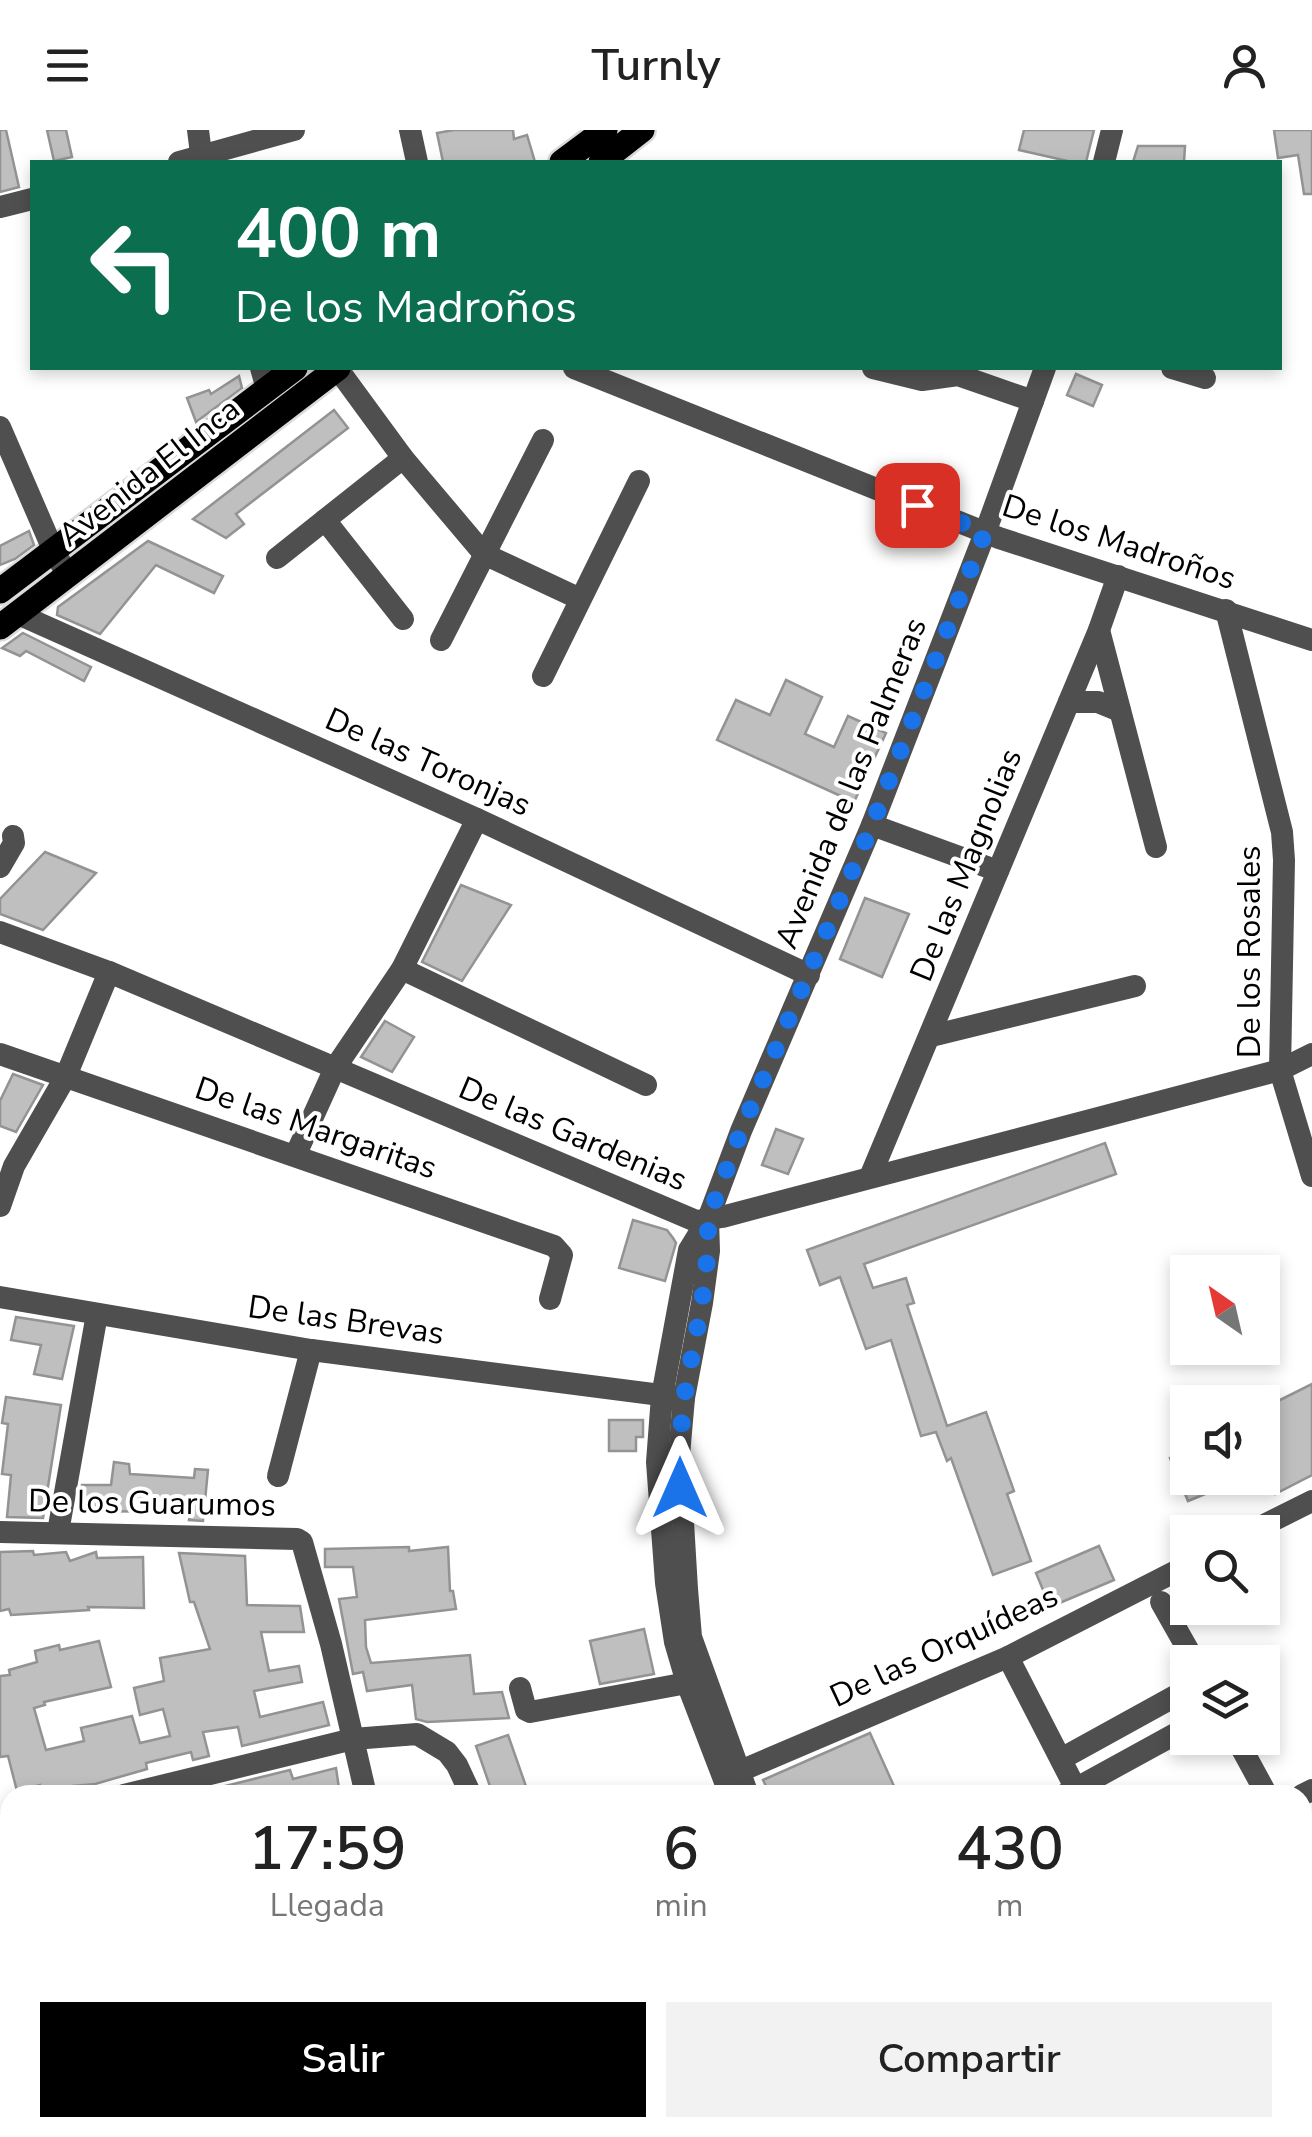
<!DOCTYPE html>
<html lang="es">
<head>
<meta charset="utf-8">
<style>
  body { margin:0; font-family:"Nunito Sans",sans-serif; background:#f2f2f2; color:#222; height:100vh; display:flex; flex-direction:column; font-size:38px; white-space:nowrap }
  * { box-sizing:border-box; margin:0 }
  p { font-size:32px; color:#767676 }
  .icon { flex:none; width:55px; height:55px; fill:none; stroke:currentColor; stroke-width:2; stroke-linecap:round; stroke-linejoin:round }
  .map { position:relative; flex:1; overflow:hidden }
  .details { position:absolute; left:0px; top:1655px; width:1312px; height:352px; display:flex; flex-direction:column; background:#fff; border-radius:30px 30px 0 0; box-shadow:0 5px 15px #0003 }
  .details>* { flex:none }
  .hud { position:absolute; left:30px; top:30px; width:1252px; height:210px; border-radius:0px; box-shadow:0 5px 15px #0003; background:#0b6e4f; color:#fff; overflow:hidden }
  .needle { width:65px; rotate:326deg }
  .buttons { position:absolute; left:1170px; top:1125px; display:grid; gap:20px }
  .buttons a { display:grid; place-items:center; width:110px; height:110px; border-radius:0px; background:#fff; box-shadow:0 5px 15px #0003; font-size:50px }
  .pin { position:absolute; display:grid; place-items:center; width:85px; height:85px; color:#fff; margin:-42px; border-radius:20px; box-shadow:0 5px 15px #0006 }
  .me { position:absolute; width:110px; margin:-55px; rotate:0deg; stroke-linejoin:round; filter:drop-shadow(0 0 8px #0008) }
  .turn { display:flex; align-items:center; gap:35px; height:210px; padding:0 40px; font-size:45px }
  .turn .icon { width:130px; height:130px; stroke-width:2.5 }
  .turn b { display:block; font-size:70px; line-height:85px }
  .eta { display:flex; justify-content:space-evenly; align-items:center; height:170px; text-align:center }
  .eta b { font-size:60px; font-weight:600; line-height:70px }
  .action { display:flex; gap:20px; margin-top:auto; padding:20px 40px }
  .action a { flex:1; height:115px; border-radius:0px; background:#000; color:#fff; font-size:40px; font-weight:600; line-height:115px; text-align:center }
  .action a+a { background:#f2f2f2; color:#222 }
  header { display:flex; justify-content:space-between; align-items:center; height:130px; padding:0 40px; background:#fff; font-size:45px; font-weight:600 }
  .map>svg:first-child { display:block }
  .building { fill:#bfbfbf; stroke:#939393; stroke-width:2.5 }
  .lines { fill:none; stroke-linecap:round; stroke-linejoin:round }
  .major-casing { stroke:#dbdbdb; stroke-width:30 }
  .minor { stroke:#4f4f4f; stroke-width:22 }
  .major { stroke:#000; stroke-width:25 }
  .route { stroke:#1a73e8; stroke-width:18; stroke-dasharray:0 32.4 }
  .labels { text-anchor:middle; dominant-baseline:central; stroke-width:8; stroke-linejoin:round; paint-order:stroke }
  .street-label { font-size:32px; fill:#000; stroke:#fff }
</style>
</head>
<body>
<header><svg class="icon" aria-label="menu" viewBox="0 0 24 24"><path d="M4 6h16M4 12h16M4 18h16"/></svg>Turnly<svg class="icon" aria-label="person" viewBox="0 0 24 24"><circle cx="12" cy="8" r="4"/><path d="M4 21q1-7 8-7t8 7"/></svg></header>
<div class="map">
<svg width="1312" height="2007" viewBox="0 0 1312 2007">
  <rect width="100%" height="100%" fill="#fff"/>
  <g class="building">
    <path d="M0,0H6L19,57L0,62Z"/>
    <path d="M47,0H66L72,27L54,31Z"/>
    <path d="M454,0H513L514,9L527,5L535,32H443L437,3Z"/>
    <path d="M1024,0H1094L1086,32H1072L1019,20Z"/>
    <path d="M1274,0H1312V64H1304L1298,25L1278,28Z"/>
    <path d="M1138,16H1185L1184,32H1133Z"/>
    <path d="M1076,244L1102,255L1093,276L1067,265Z"/>
    <path d="M239,246L242,258L196,292L187,268L209,260L211,264Z"/>
    <path d="M334,280L348,298L236,384L244,394L226,408L193,389Z"/>
    <path d="M29,401L34,415L15,429L0,435V416Z"/>
    <path d="M148,411L223,446L214,463L156,435L100,504L57,485L58,477Z"/>
    <path d="M23,503L91,537L84,551L26,521L20,526L2,518Z"/>
    <path d="M786,550L822,567L805,604L834,617L848,586L886,603L854,672L717,610L736,570L770,585Z"/>
    <path d="M45,722L96,743L43,800L0,784V769Z"/>
    <path d="M461,755L511,775L462,851L422,832Z"/>
    <path d="M865,768L909,784L882,847L840,829Z"/>
    <path d="M385,891L414,907L392,942L361,927Z"/>
    <path d="M13,944L43,955L16,1002L0,996V971Z"/>
    <path d="M776,999L803,1009L788,1044L762,1035Z"/>
    <path d="M1105,1013L1116,1044L864,1134L873,1158L906,1148L914,1173L907,1175L947,1296L986,1282L1014,1361L1007,1364L1031,1431L993,1445L951,1328L947,1331L936,1302L921,1306L891,1210L866,1219L840,1147L820,1155L807,1120Z"/>
    <path d="M633,1090L667,1100L673,1108L676,1113L665,1151L619,1138Z"/>
    <path d="M16,1187L74,1196L62,1249L34,1244L41,1215L11,1210Z"/>
    <path d="M1312,1254V1345L1275,1364L1262,1338V1279Z"/>
    <path d="M6,1267L61,1275L43,1388L7,1387L11,1345L2,1344L8,1294L2,1293Z"/>
    <path d="M609,1290H643V1307H636V1321H609Z"/>
    <path d="M1188,1321V1348H1244L1188,1371L1170,1328Z"/>
    <path d="M114,1332L129,1334L130,1344L194,1348L195,1339L208,1340L203,1391L189,1390L190,1382L80,1381L82,1355H111Z"/>
    <path d="M1099,1416L1114,1450L1050,1477L1036,1443Z"/>
    <path d="M409,1417V1421L448,1417L450,1461H453L456,1479L365,1490L366,1517L371,1533L470,1525L474,1564L502,1562L509,1588L427,1592L416,1589L412,1555L367,1561L363,1542L353,1544L339,1469L357,1467L353,1437H325V1419Z"/>
    <path d="M33,1421L34,1425L66,1422L70,1431L96,1422L97,1428L143,1427L144,1478L88,1477L89,1480L11,1485L9,1479L0,1481V1422Z"/>
    <path d="M179,1423L245,1426L247,1475L300,1476L304,1502H261L269,1541L299,1536L302,1552L254,1561L260,1587L323,1572L329,1595L242,1616L238,1597L203,1602L209,1626L193,1630L191,1622L146,1633L147,1639L95,1654L73,1656L43,1665L40,1655L17,1661L8,1626L0,1627V1546L10,1545L9,1540L37,1532L35,1521L59,1515L60,1520L99,1511L111,1557L44,1572L45,1575L34,1578L46,1620L84,1611L81,1598L132,1586L140,1613L170,1606L163,1579L140,1585L134,1558L164,1551L160,1528L210,1519L194,1472H190Z"/>
    <path d="M644,1499L654,1544L600,1554L590,1511Z"/>
    <path d="M870,1603L898,1665H770L763,1650Z"/>
    <path d="M508,1605L529,1665H493L476,1616Z"/>
    <path d="M336,1638L340,1665H201V1662L290,1640L293,1649Z"/>
  </g>
  <g class="lines">
    <g class="major-casing">
      <g id="major">
        <path d="M562,32L605,0"/>
        <path d="M601,32L642,0"/>
        <path d="M0,461L295,238"/>
        <path d="M0,497L338,238"/>
      </g>
    </g>
    <g class="minor">
      <path d="M198,0L202,32"/>
      <path d="M410,0L417,32"/>
      <path d="M179,32L294,0"/>
      <path d="M1104,32L1112,0"/>
      <path d="M0,77L32,69"/>
      <path d="M261,238L267,259"/>
      <path d="M337,238L403,328L484,424L578,468"/>
      <path d="M574,238L999,408L1312,510"/>
      <path d="M873,238L922,250L958,245L1033,271"/>
      <path d="M1172,238L1205,248"/>
      <path d="M0,297L54,422L68,445"/>
      <path d="M325,390L403,489"/>
      <path d="M277,428L403,328"/>
      <path d="M1226,480L1282,702L1284,730L1280,940L1312,1046"/>
      <path d="M18,484L477,689L809,845"/>
      <path d="M1099,500L1156,717"/>
      <path d="M441,510L543,310"/>
      <path d="M543,546L639,351"/>
      <path d="M1069,572H1098L1120,581"/>
      <path d="M872,695L998,741"/>
      <path d="M0,737L14,713L13,706"/>
      <path d="M0,802L109,842L696,1091L722,1087L1280,940L1312,924"/>
      <path d="M402,839L646,955"/>
      <path d="M931,906L1135,856"/>
      <path d="M0,924L554,1116L562,1125L550,1169"/>
      <path d="M296,1024L335,938L402,839L477,689"/>
      <path d="M870,1047L1099,500L1118,446"/>
      <path d="M0,1076L14,1036L66,946L109,842"/>
      <path d="M708,1089L709,1121L702,1173L684,1268L679,1325L687,1459L691,1507L748,1665"/>
      <path d="M0,1167L311,1220L684,1268"/>
      <path d="M278,1346L311,1220"/>
      <path d="M0,1402L297,1409L302,1412L331,1514L366,1665"/>
      <path d="M58,1402L97,1184"/>
      <path d="M1250,1402L1312,1371"/>
      <path d="M1161,1472L1195,1532"/>
      <path d="M1008,1527L1079,1665"/>
      <path d="M520,1558L526,1580L530,1582L687,1553"/>
      <path d="M1236,1608L1267,1665"/>
      <path d="M1061,1629L1188,1559"/>
      <path d="M726,1647L1008,1527L1188,1435"/>
      <path d="M124,1665L353,1609L417,1604L447,1622L457,1635L471,1665"/>
      <path d="M730,1665L687,1553L675,1512L666,1453L657,1332L662,1266L689,1120L708,1089L741,1001L872,695L985,403L1045,238"/>
      <path d="M1064,1665L1188,1597"/>
      <path d="M1302,1665L1312,1660"/>
      <path d="M0,1695L10,1692"/>
      <path d="M0,1810L10,1806"/>
      <path d="M0,1991L10,1987"/>
      <path d="M464,1998L467,2007"/>
      <path d="M869,1998L873,2007"/>
      <path d="M891,1998L895,2007"/>
      <path d="M268,2007L290,1998"/>
      <path d="M584,2007L610,1998"/>
    </g>
    <use href="#major" class="major"/>
  </g>
  <g class="lines">
    <path class="route" d="M680,1358L679,1324L684,1268L702,1173L708,1121V1089L741,1001L872,695L985,402L917,375"/>
  </g>
  <g class="labels">
    <g class="street-label">
      <text transform="translate(149 342) rotate(-38)">Avenida El Inca</text>
      <text transform="translate(1119 412) rotate(18)">De los Madroños</text>
      <text transform="translate(428 632) rotate(24)">De las Toronjas</text>
      <text transform="translate(851 653) rotate(-68)">Avenida de las Palmeras</text>
      <text transform="translate(966 735) rotate(-68)">De las Magnolias</text>
      <text transform="translate(1249 822) rotate(-90)">De los Rosales</text>
      <text transform="translate(316 998) rotate(19)">De las Margaritas</text>
      <text transform="translate(573 1004) rotate(23)">De las Gardenias</text>
      <text transform="translate(346 1190) rotate(8)">De las Brevas</text>
      <text transform="translate(152 1373) rotate(1)">De los Guarumos</text>
      <text transform="translate(944 1516) rotate(-25)">De las Orquídeas</text>
    </g>
  </g>
</svg>
<div class="buttons">
<a><svg class="needle" viewBox="-14 -14 28 28"><path d="M0-13l5 13h-10z" fill="#e53935"/><path d="M0 13l5-13h-10z" fill="#767676"/></svg></a>
<a><svg class="icon" aria-label="sound" viewBox="0 0 24 24"><path d="M4 9h4l5-4v14l-5-4H4zM17 9q2 3 0 6"/></svg></a>
<a><svg class="icon" aria-label="search" viewBox="0 0 24 24"><circle cx="10" cy="10" r="6"/><path d="M15 15l6 6"/></svg></a>
<a><svg class="icon" aria-label="layers" viewBox="0 0 24 24"><path d="M12 4l9 5-9 5-9-5zM3 14l9 5 9-5"/></svg></a>
</div>
<div class="pin" style="left:917px;top:375px;background:#d93025"><svg class="icon" aria-label="arrive" viewBox="0 0 24 24"><path d="M6 21V4h12l-3 4 3 4H6"/></svg></div>
<svg class="me" style="left:680px;top:1358px" viewBox="-20 -20 40 40"><path d="M0-17L14 15 0 8-14 15z" fill="#1a73e8" stroke="#fff" stroke-width="4"/></svg>
<div class="hud">
<div class="turn"><svg class="icon" aria-label="left" viewBox="0 0 24 24"><path d="M17 20v-9H6M10 6l-5 5 5 5"/></svg><div><b>400 m</b>De los Madroños</div></div>
</div>
<section class="details">
<div class="eta">
<div><b>17:59</b><p>Llegada</p></div>
<div><b>6</b><p>min</p></div>
<div><b>430</b><p>m</p></div>
</div>
<div class="action"><a>Salir</a><a>Compartir</a></div>
</section>
</div>
</body>
</html>
